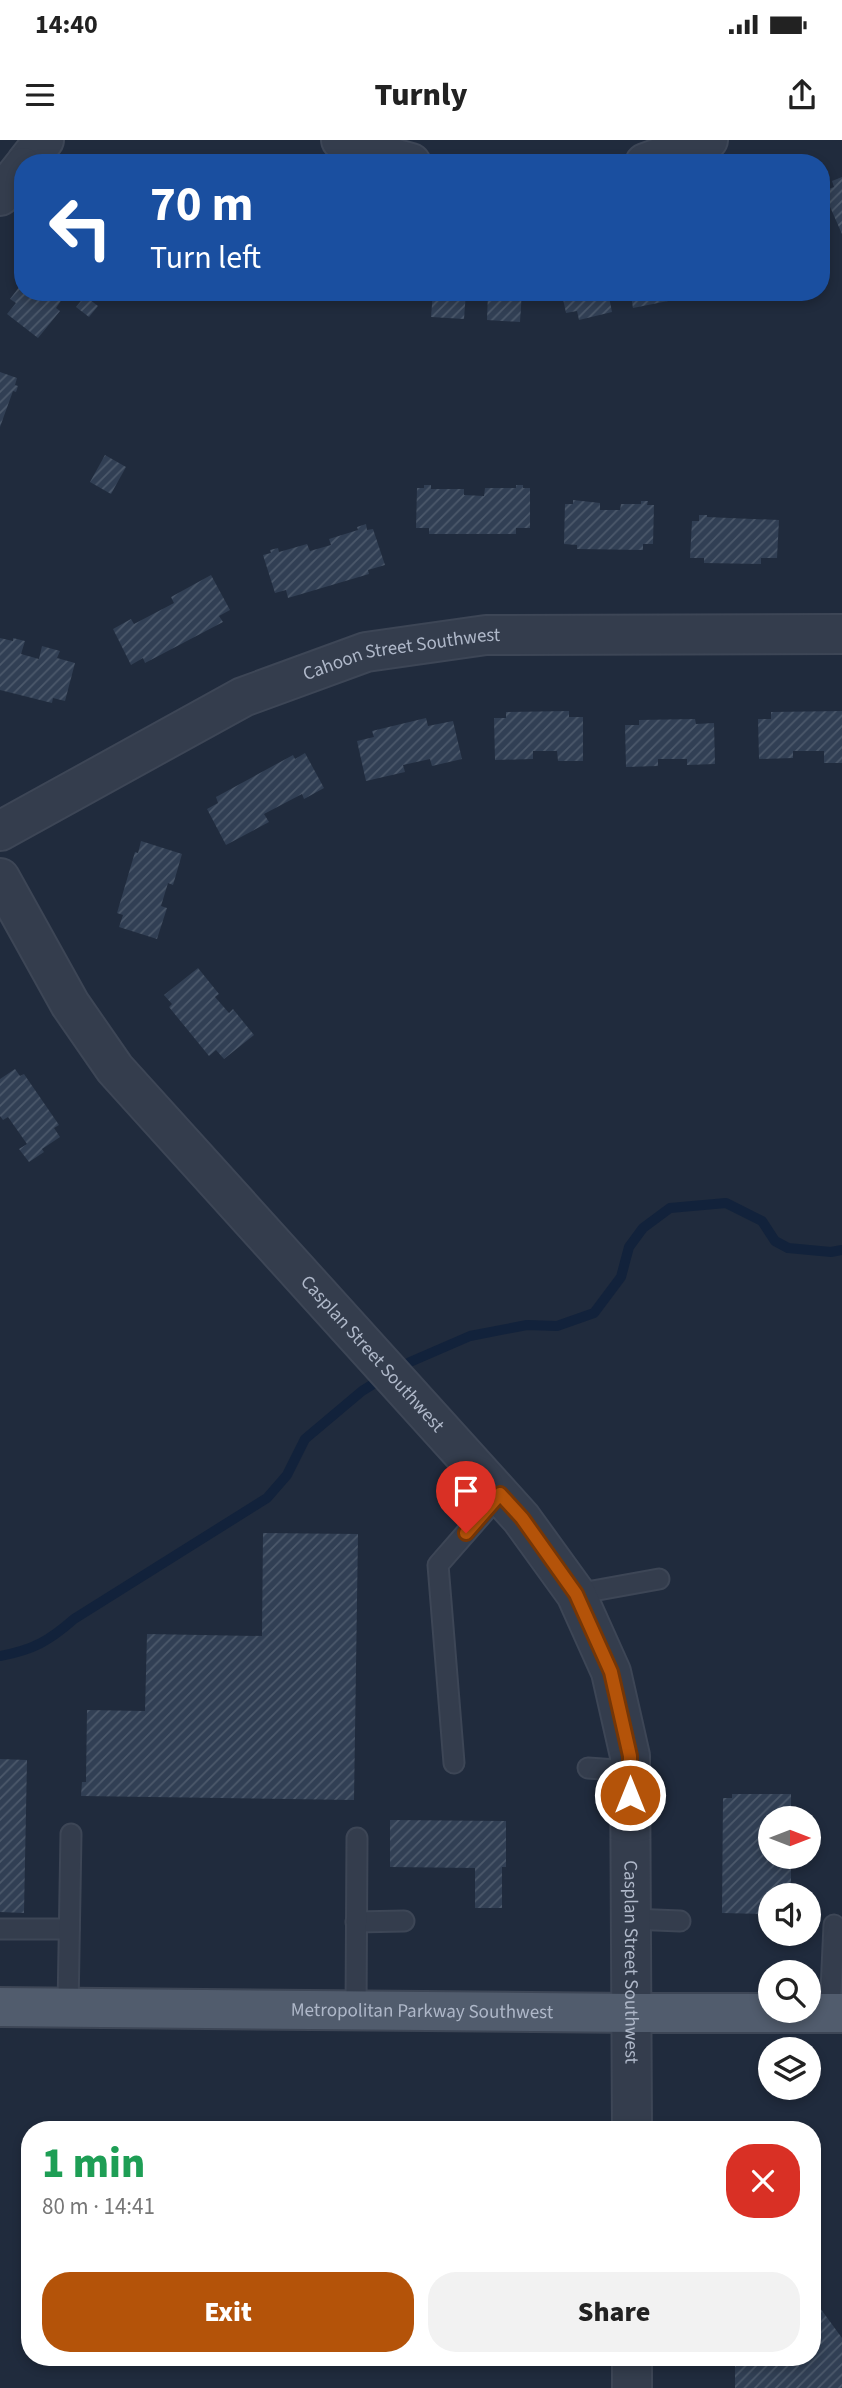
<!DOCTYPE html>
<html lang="en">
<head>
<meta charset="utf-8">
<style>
  body { margin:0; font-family:"Source Sans 3",sans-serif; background:#f2f2f2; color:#222; height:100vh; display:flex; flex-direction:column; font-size:26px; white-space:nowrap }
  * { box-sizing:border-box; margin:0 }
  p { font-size:23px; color:#767676 }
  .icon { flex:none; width:38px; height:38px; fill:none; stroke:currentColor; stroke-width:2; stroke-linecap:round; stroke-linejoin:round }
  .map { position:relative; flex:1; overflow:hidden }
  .details { position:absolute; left:21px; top:1981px; width:800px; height:245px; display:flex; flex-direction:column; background:#fff; border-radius:28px; box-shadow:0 4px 10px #0003 }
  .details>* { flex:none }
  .hud { position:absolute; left:14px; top:14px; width:816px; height:147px; border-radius:28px; box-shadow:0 4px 10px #0003; background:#1a4fa0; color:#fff; overflow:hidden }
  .needle { width:46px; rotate:90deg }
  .buttons { position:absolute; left:758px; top:1666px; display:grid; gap:14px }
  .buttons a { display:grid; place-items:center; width:63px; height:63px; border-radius:50%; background:#fff; box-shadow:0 4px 10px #0003; font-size:35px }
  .pin { position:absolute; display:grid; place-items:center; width:60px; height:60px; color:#fff; margin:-72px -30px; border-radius:50% 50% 50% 0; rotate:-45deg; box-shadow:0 0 7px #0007 }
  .pin .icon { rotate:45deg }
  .me { position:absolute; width:77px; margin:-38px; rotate:0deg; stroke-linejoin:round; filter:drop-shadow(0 0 5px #0008) }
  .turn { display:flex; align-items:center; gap:24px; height:147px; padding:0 21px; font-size:32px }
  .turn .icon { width:91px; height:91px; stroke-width:2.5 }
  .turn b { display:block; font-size:49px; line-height:60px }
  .round { display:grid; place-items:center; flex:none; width:74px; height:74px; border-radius:28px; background:#f2f2f2 }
  .overview { display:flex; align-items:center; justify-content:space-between; height:119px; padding:0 21px }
  h1 { font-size:42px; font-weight:800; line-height:52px; color:#1e9e55 }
  .action { display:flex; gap:14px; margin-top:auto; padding:14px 21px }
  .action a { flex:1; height:80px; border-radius:28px; background:#b45309; color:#fff; font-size:28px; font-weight:800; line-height:80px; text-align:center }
  .action a+a { background:#f2f2f2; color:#222 }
  .status { display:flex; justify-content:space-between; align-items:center; height:49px; padding:0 35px; background:#fff; direction:ltr }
  .status svg { height:19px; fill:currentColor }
  header { display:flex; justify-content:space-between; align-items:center; height:91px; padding:0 21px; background:#fff; font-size:32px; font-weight:800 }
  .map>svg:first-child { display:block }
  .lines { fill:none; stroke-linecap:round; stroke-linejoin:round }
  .stream { stroke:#12223b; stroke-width:10 }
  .building { fill:url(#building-hatch) }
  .lane-casing { stroke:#3d4656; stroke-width:23 }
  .street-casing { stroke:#3d4656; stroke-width:42 }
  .primary-casing { stroke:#3d4656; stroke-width:42 }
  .lane { stroke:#343d4d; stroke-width:19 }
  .street { stroke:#343d4d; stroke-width:38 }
  .primary { stroke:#515c6d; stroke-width:38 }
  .route-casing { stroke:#753606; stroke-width:18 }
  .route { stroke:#b45309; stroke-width:12 }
  .labels { text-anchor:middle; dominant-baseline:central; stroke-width:7; stroke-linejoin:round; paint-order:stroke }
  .street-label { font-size:19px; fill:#afb8c9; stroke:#192231 }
</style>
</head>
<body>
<div class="status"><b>14:40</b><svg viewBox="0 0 49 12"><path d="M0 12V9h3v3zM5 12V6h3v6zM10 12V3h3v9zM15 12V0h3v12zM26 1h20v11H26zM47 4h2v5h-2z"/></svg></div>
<header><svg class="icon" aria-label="menu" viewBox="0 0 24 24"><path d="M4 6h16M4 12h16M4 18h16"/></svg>Turnly<svg class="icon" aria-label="share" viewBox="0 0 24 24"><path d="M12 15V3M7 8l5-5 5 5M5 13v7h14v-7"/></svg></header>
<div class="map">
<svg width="842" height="2248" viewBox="0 0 842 2248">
  <defs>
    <pattern id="building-hatch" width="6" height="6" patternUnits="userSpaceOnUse" patternTransform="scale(1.75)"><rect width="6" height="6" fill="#313f54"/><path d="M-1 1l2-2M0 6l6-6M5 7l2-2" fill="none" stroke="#4c596b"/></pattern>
  </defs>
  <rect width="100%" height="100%" fill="#202b3d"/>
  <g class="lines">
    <g class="stream">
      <path d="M396,1230L410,1222L470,1196L527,1185L557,1186L594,1173L621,1137L629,1107L643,1088L670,1068L726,1063L762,1081L775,1101L788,1108L831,1112L842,1110"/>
      <path d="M0,1516C33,1510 49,1501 74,1479L267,1358L287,1335L305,1299L362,1251L383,1238"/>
    </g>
  </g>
  <g class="building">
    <path d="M842,37V94L823,51L834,47L832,41Z"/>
    <path d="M23,142V152H74L71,156L67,152L56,168L60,171L38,198L7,174L16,163L10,159Z"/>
    <path d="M433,152H466L464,179L431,177Z"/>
    <path d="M488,152H522L520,182L487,180Z"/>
    <path d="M574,152H608L612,172L579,180L577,171L566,173L563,159L575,156Z"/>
    <path d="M618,152H666L668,161L633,168L631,156L619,159Z"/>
    <path d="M85,156L98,166L89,177L76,167Z"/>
    <path d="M0,232L17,238L15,245L18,246L16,252L13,251L0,287Z"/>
    <path d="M105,315L126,327L111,354L90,342Z"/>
    <path d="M424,345H431V349H464V355L484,356L485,348H516V345H523V348H530V388H516V394H429V388H416L417,348H424Z"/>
    <path d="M573,360L600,363V370H620L621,364H641V361H648L647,365H654L653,404H643V410L577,409V405L564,404L565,364H573Z"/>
    <path d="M699,375H707V377L779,380L777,418H761V424L704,423V418H690L692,381H699Z"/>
    <path d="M366,384L367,390L373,389L385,425L368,430L369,434L288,458L286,450L275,453L263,415L271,413L270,410L278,408L279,412L307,404L310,411L331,405L329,399L358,390L357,387Z"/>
    <path d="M211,435L230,470L219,476L223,482L145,523L143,518L131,525L113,489L131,479L134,484L174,463L171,457Z"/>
    <path d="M0,498L13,501V498L25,501L21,514L39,519L42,506L60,511L57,518L75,523L65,561L53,558L52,563L0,550Z"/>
    <path d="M569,571V577H583V621H558L557,611H533V619L495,620L494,578H506V572Z"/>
    <path d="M842,571V623H824V611H793V618L759,619L758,579H771V572Z"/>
    <path d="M426,578L428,586L453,581L462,619L432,626L430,619L403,625L405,632L366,641L357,601L374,597L372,591Z"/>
    <path d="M695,579L696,584L714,583L715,624L687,625V619H658V626L626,627L625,585H639V580Z"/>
    <path d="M305,613L324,648L304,659L302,654L264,674L269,682L226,705L207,669L218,663L216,657L293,615L295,619Z"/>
    <path d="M141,701L182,714L173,745L168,743L161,766L167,768L157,799L119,787L123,775L117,773L135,712L138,713Z"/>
    <path d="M198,828L219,854L215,857L229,873L233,869L254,895L224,919L216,910L209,916L169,867L172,864L164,855Z"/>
    <path d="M15,929L20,936L24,934L59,985L54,988L60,997L42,1009L44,1012L29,1022L19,1009L27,1004L8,977L3,980L0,976V939Z"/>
    <path d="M263,1393L358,1394L354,1660L81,1656L82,1642H86L87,1570L145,1571L147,1494L262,1496Z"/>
    <path d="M0,1619L27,1620L24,1773L0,1772Z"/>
    <path d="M732,1654H791V1678H770V1717H791V1755H770V1774L722,1773L723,1658H732Z"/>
    <path d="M390,1680L506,1681V1727H502V1768H475V1728L390,1727Z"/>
    <path d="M812,2157L842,2198V2248H735V2217H812Z"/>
  </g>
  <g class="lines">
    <g class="lane-casing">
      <g id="lane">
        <path d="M576,1454L659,1439"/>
        <path d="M454,1623L438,1425L500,1354"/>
        <path d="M588,1628L630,1631"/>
        <path d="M631,1779L680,1781"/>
        <path d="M356,1782L404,1781"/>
        <path d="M0,1789H69"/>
        <path d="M68,1867L71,1694"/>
        <path d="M356,1871L357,1698"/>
        <path d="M830,1872L834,1785"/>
      </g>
    </g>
    <g class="street-casing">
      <g id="street">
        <path d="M341,0L357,8L411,23"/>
        <path d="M26,23L44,0"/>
        <path d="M645,23L708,0"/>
        <path d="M0,56L23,27"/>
        <path id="s1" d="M0,691L243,557L366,512L486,495L842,494"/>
        <path id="s2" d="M0,738L70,864L115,929L521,1378L576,1454L611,1532L630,1616L632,1990"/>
        <path d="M632,2248V2217"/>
      </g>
    </g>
    <g class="primary-casing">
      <g id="primary">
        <path id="s3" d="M0,1867L632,1873H842"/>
      </g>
    </g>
    <use href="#lane" class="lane"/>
    <use href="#street" class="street"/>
    <use href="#primary" class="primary"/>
  </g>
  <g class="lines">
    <g class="route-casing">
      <path id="route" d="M466,1393L500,1354L522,1378L576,1454L611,1532L630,1616V1655"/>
    </g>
    <use href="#route" class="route"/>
  </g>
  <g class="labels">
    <g class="street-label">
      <text stroke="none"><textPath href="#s1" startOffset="443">Cahoon Street Southwest</textPath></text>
      <text stroke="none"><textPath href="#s2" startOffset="607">Casplan Street Southwest</textPath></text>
      <text stroke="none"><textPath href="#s2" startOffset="1300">Casplan Street Southwest</textPath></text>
      <text stroke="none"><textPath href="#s3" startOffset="422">Metropolitan Parkway Southwest</textPath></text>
    </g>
  </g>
</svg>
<div class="buttons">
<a><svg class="needle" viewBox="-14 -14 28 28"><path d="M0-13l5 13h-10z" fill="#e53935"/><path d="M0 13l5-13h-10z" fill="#767676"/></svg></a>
<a><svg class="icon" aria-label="sound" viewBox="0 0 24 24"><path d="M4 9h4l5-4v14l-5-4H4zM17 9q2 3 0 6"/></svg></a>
<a><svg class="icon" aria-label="search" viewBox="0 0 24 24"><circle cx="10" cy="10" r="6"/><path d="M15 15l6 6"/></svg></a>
<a><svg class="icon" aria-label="layers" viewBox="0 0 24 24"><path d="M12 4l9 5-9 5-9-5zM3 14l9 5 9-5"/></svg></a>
</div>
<div class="pin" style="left:466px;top:1393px;background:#d93025"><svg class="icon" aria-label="arrive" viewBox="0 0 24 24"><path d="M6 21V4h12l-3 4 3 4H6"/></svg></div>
<svg class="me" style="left:630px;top:1655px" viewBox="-20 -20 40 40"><circle r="17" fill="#b45309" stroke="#fff" stroke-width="3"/><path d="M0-11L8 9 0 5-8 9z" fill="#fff"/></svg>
<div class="hud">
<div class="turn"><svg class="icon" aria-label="left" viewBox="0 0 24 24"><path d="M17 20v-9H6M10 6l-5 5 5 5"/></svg><div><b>70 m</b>Turn left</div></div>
</div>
<section class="details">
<div class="overview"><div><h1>1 min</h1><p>80 m · 14:41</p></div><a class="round" style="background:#d93025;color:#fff"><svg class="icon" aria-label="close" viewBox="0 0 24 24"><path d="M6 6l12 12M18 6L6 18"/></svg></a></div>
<div class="action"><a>Exit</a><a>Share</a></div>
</section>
</div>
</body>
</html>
